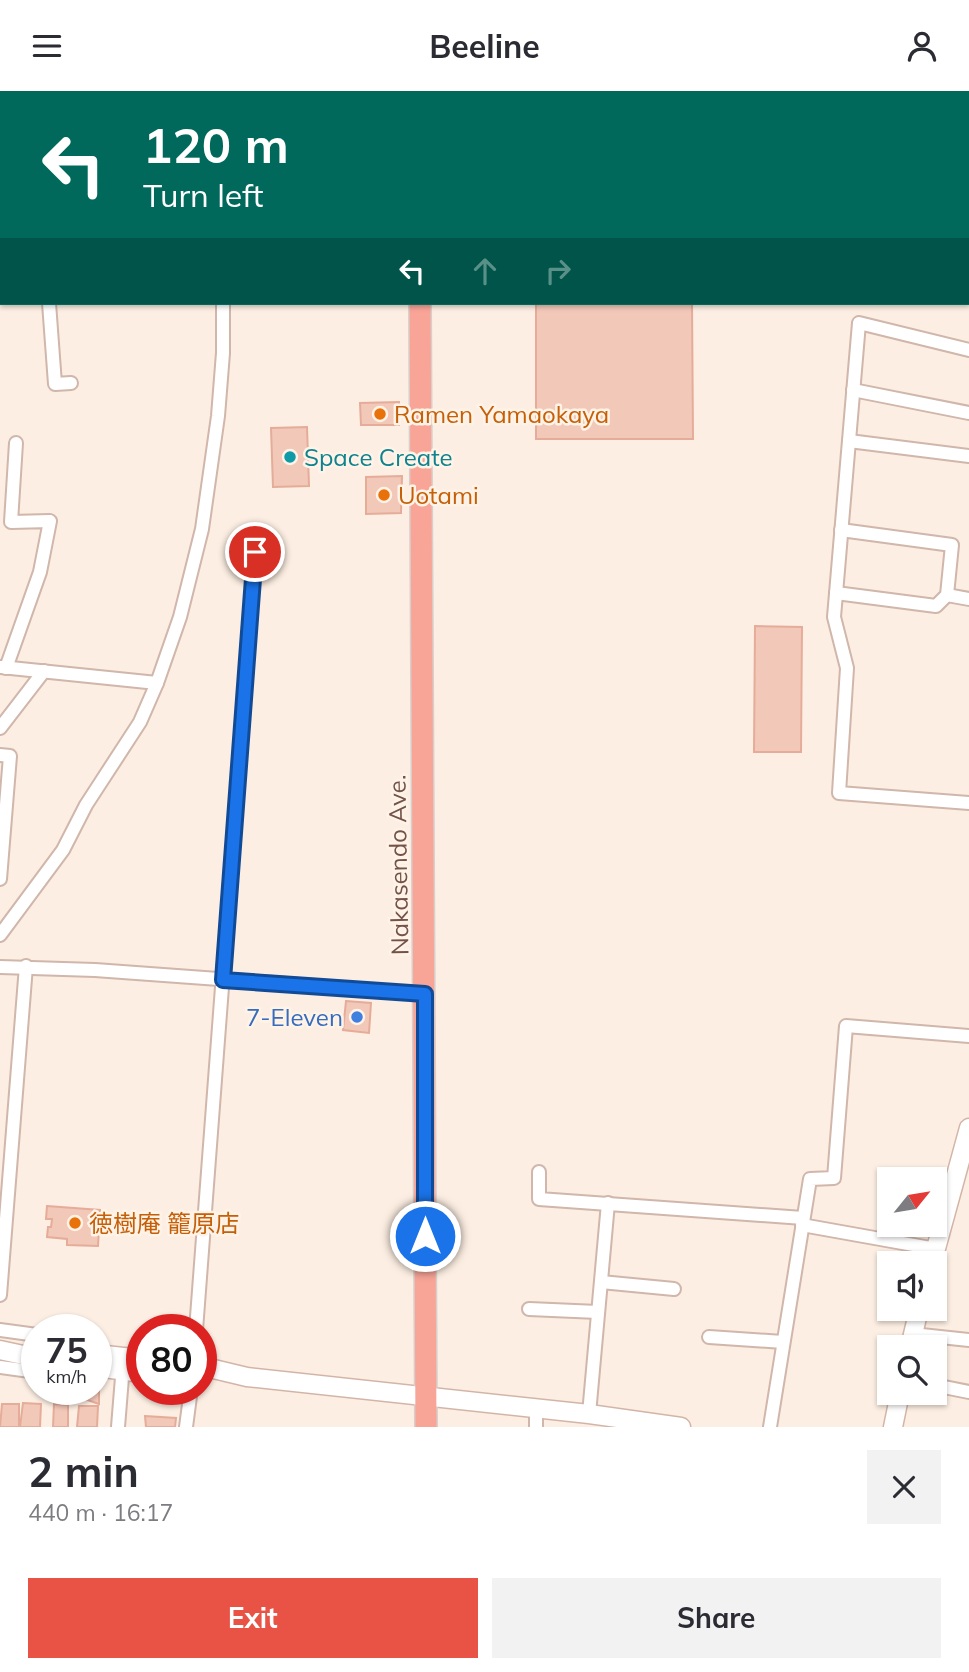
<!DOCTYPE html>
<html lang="en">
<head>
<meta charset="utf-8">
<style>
  body { margin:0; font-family:Mulish,"Noto Sans JP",sans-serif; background:#f2f2f3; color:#2b2b33; height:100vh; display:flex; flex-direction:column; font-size:26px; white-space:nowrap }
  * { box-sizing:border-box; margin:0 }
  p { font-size:23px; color:#7c7c81 }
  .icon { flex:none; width:38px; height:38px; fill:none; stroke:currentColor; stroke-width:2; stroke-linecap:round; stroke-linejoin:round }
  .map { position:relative; height:1336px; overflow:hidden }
  .details { display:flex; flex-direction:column; background:#fff; flex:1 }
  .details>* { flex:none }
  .top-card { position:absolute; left:0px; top:0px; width:970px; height:214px; box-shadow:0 2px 5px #0004; background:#00695c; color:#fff; overflow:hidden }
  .needle { width:46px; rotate:60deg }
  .fabs { position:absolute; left:877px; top:1076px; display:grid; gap:14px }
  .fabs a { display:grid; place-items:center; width:70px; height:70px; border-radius:0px; background:#fff; box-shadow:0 2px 5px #0004; font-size:35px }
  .speed { position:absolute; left:21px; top:1223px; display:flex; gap:14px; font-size:35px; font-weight:700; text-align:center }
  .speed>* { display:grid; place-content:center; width:91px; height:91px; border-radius:50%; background:#fff; box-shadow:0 2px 5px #0004; line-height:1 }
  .speed small { font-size:18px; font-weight:400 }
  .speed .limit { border:10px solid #d22; background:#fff; color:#111 }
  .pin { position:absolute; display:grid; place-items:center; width:60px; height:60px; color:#fff; margin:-30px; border:4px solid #fff; border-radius:50%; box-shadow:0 2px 7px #0007 }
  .me { position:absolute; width:77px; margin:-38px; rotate:0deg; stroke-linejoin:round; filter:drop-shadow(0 0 5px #0008) }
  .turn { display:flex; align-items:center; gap:24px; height:147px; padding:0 28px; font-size:32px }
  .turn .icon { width:91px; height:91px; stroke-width:2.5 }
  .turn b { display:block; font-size:49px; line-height:60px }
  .lanes { display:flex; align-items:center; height:66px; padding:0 28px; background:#0003; justify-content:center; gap:35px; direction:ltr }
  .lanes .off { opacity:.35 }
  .round { display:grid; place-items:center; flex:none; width:74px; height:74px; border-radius:0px; background:#f2f2f3 }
  .summary { display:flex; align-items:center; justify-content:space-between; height:119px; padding:0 28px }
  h1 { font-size:42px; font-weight:700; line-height:52px }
  .action { display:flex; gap:14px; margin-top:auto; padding:14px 28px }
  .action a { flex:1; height:80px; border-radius:0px; background:#e85345; color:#fff; font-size:28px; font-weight:700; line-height:80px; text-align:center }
  .action a+a { background:#f2f2f3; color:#2b2b33 }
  header { display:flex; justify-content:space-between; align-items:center; height:91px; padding:0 28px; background:#fff; font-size:32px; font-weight:700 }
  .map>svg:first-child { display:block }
  .building { fill:#f2c8b9; stroke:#e5ac99; stroke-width:2 }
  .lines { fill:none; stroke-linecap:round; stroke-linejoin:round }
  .street-casing { stroke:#d0b6ab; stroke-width:16 }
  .secondary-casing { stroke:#d3b5a8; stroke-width:21 }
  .highway-casing { stroke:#d8cfcc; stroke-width:24 }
  .street { stroke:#fff; stroke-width:12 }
  .secondary { stroke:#fff; stroke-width:18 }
  .highway { stroke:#f8a497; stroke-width:21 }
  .route-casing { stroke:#114b97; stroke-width:18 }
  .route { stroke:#1a73e8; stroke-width:12 }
  .food-dot { fill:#e8710a; stroke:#fff3e8; stroke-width:2.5 }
  .culture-dot { fill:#0f9aa8; stroke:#fff3e8; stroke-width:2.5 }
  .shop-dot { fill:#3f7fe0; stroke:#fff3e8; stroke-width:2.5 }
  .labels { text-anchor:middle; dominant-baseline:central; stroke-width:5; stroke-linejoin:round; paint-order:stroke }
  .food-label { font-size:24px; fill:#c56008; stroke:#fff3e8; text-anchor:start }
  .culture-label { font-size:24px; fill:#0d838f; stroke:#fff3e8; text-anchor:start }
  .street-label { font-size:24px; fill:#745248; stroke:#fff3e8 }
  .shop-label { font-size:24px; fill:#366cbe; stroke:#fff3e8; text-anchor:end }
</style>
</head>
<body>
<header><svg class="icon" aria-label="menu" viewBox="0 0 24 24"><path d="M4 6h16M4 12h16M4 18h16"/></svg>Beeline<svg class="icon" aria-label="person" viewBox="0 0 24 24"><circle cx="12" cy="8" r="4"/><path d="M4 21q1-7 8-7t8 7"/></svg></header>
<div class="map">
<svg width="969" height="1336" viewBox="0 0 969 1336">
  <rect width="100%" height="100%" fill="#fceee2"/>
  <g class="building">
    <rect x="535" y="0" width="157" height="2"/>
    <path d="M536,212H692L693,348H536Z"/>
    <path d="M399,311V334H361L360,312Z"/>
    <path d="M307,336L309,395L273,396L271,337Z"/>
    <path d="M402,385L401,422L366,423V386Z"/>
    <path d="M755,535L802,536L801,661H754Z"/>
    <path d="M346,910L371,912L369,942L343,939Z"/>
    <path d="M47,1115L100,1119L98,1155L67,1154V1148L47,1146L48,1136H51L52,1128H46Z"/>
    <path d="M96,1291H99V1313L79,1306V1298H96Z"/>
    <path d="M23,1312L41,1313L40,1336H20Z"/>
    <path d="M2,1313H19V1336H0Z"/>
    <path d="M54,1313L68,1314V1336H53Z"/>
    <path d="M79,1315H98L97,1336H77Z"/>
    <path d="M145,1325L176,1327L175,1336H146Z"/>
  </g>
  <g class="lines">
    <g class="street-casing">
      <g id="street">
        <path d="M45,0V2"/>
        <path d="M331,0L339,2"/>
        <path d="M228,2V0"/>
        <path d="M454,2V0"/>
        <path d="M0,49H2"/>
        <path d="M49,212L55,293L71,292"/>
        <path d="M969,259L859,232L834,526L847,577L839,702L969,712"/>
        <path d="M853,299L969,322"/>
        <path d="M849,350L969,365"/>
        <path d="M836,502L936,515L947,504L952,454L841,439"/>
        <path d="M947,504L969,508"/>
        <path d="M1,576L157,592"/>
        <path d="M6,577L40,481L50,430L11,431L16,352"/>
        <path d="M0,637L44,580"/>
        <path d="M0,664L10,665L0,788"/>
        <path d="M0,844L63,759L86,714L140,631L157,592L180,526L202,438L218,325L223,262V212"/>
        <path d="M0,876L95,879L425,903"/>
        <path d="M539,1081V1108L803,1127"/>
        <path d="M802,1134L936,1158"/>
        <path d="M601,1191L674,1198"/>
        <path d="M0,1204L26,875"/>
        <path d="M529,1218L598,1221"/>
        <path d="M0,1239L37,1244"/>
        <path d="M196,1239L255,461"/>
        <path d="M912,1243L969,1249"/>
        <path d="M709,1246L783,1251"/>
        <path d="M0,1276L37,1281"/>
        <path d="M934,1294L969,1301"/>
        <path d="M589,1323L608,1112"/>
        <path d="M118,1336L123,1274"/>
        <path d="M186,1336L191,1298"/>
        <path d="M536,1336V1318"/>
        <path d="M770,1336L810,1088L834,1087L846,935L969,945"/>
      </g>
    </g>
    <g class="secondary-casing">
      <g id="secondary">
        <path d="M932,1172L969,1037"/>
        <path d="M910,1256L919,1218"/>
        <path d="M0,1259L37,1267"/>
        <path d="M96,1263L142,1268"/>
        <path d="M201,1275L247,1286L589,1323L681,1336"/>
        <path d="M96,1276L142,1282"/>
        <path d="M893,1336L900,1302"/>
      </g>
    </g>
    <g class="highway-casing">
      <g id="highway">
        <path d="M418,0V2"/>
        <path d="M420,212L426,1336"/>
      </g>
    </g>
    <use href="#street" class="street"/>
    <use href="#secondary" class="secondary"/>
    <use href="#highway" class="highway"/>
  </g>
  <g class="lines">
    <g class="route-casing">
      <path id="route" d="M255,461L223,889L425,903V1145"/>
    </g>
    <use href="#route" class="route"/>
  </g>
  <g class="food-dot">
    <circle cx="380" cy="323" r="7"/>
    <circle cx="384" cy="404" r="7"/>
    <circle cx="75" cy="1132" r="7"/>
  </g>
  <circle class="culture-dot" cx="290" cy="366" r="7"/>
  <circle class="shop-dot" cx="357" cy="926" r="7"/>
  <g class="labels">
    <g class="food-label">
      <text x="394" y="323">Ramen Yamaokaya</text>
      <text x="398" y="404">Uotami</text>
      <text x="89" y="1132">徳樹庵 籠原店</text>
    </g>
    <g class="culture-label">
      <text x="304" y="366">Space Create</text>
    </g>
    <g class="street-label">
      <text transform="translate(398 774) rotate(-91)">Nakasendo Ave.</text>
    </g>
    <g class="shop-label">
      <text x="343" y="926">7-Eleven</text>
    </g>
  </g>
</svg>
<div class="fabs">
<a><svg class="needle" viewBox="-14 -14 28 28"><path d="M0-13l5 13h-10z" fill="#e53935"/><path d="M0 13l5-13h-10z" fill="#7c7c81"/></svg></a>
<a><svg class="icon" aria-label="sound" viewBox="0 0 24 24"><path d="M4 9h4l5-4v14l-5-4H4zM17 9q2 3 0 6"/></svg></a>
<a><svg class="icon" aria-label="search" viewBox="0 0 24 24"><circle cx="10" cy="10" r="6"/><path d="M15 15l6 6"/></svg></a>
</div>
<div class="speed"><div>75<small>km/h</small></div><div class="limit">80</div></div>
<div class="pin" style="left:255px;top:461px;background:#d93025"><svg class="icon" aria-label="arrive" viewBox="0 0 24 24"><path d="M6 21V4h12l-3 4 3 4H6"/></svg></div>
<svg class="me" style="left:425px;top:1145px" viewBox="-20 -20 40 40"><circle r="17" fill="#1a73e8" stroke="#fff" stroke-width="3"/><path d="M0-11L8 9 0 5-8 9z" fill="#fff"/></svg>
<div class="top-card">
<div class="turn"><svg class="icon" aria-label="left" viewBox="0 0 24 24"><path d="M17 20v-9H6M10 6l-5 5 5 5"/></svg><div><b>120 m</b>Turn left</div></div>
<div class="lanes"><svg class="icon" aria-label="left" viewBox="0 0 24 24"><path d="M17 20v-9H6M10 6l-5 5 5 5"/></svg><svg class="icon off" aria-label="ahead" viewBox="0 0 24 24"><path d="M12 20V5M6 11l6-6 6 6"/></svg><svg class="icon off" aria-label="right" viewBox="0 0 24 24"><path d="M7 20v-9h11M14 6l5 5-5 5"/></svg></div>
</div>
</div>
<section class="details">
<div class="summary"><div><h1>2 min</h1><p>440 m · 16:17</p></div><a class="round"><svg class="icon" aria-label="close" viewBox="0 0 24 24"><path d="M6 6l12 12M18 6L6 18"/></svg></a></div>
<div class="action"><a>Exit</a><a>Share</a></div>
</section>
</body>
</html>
